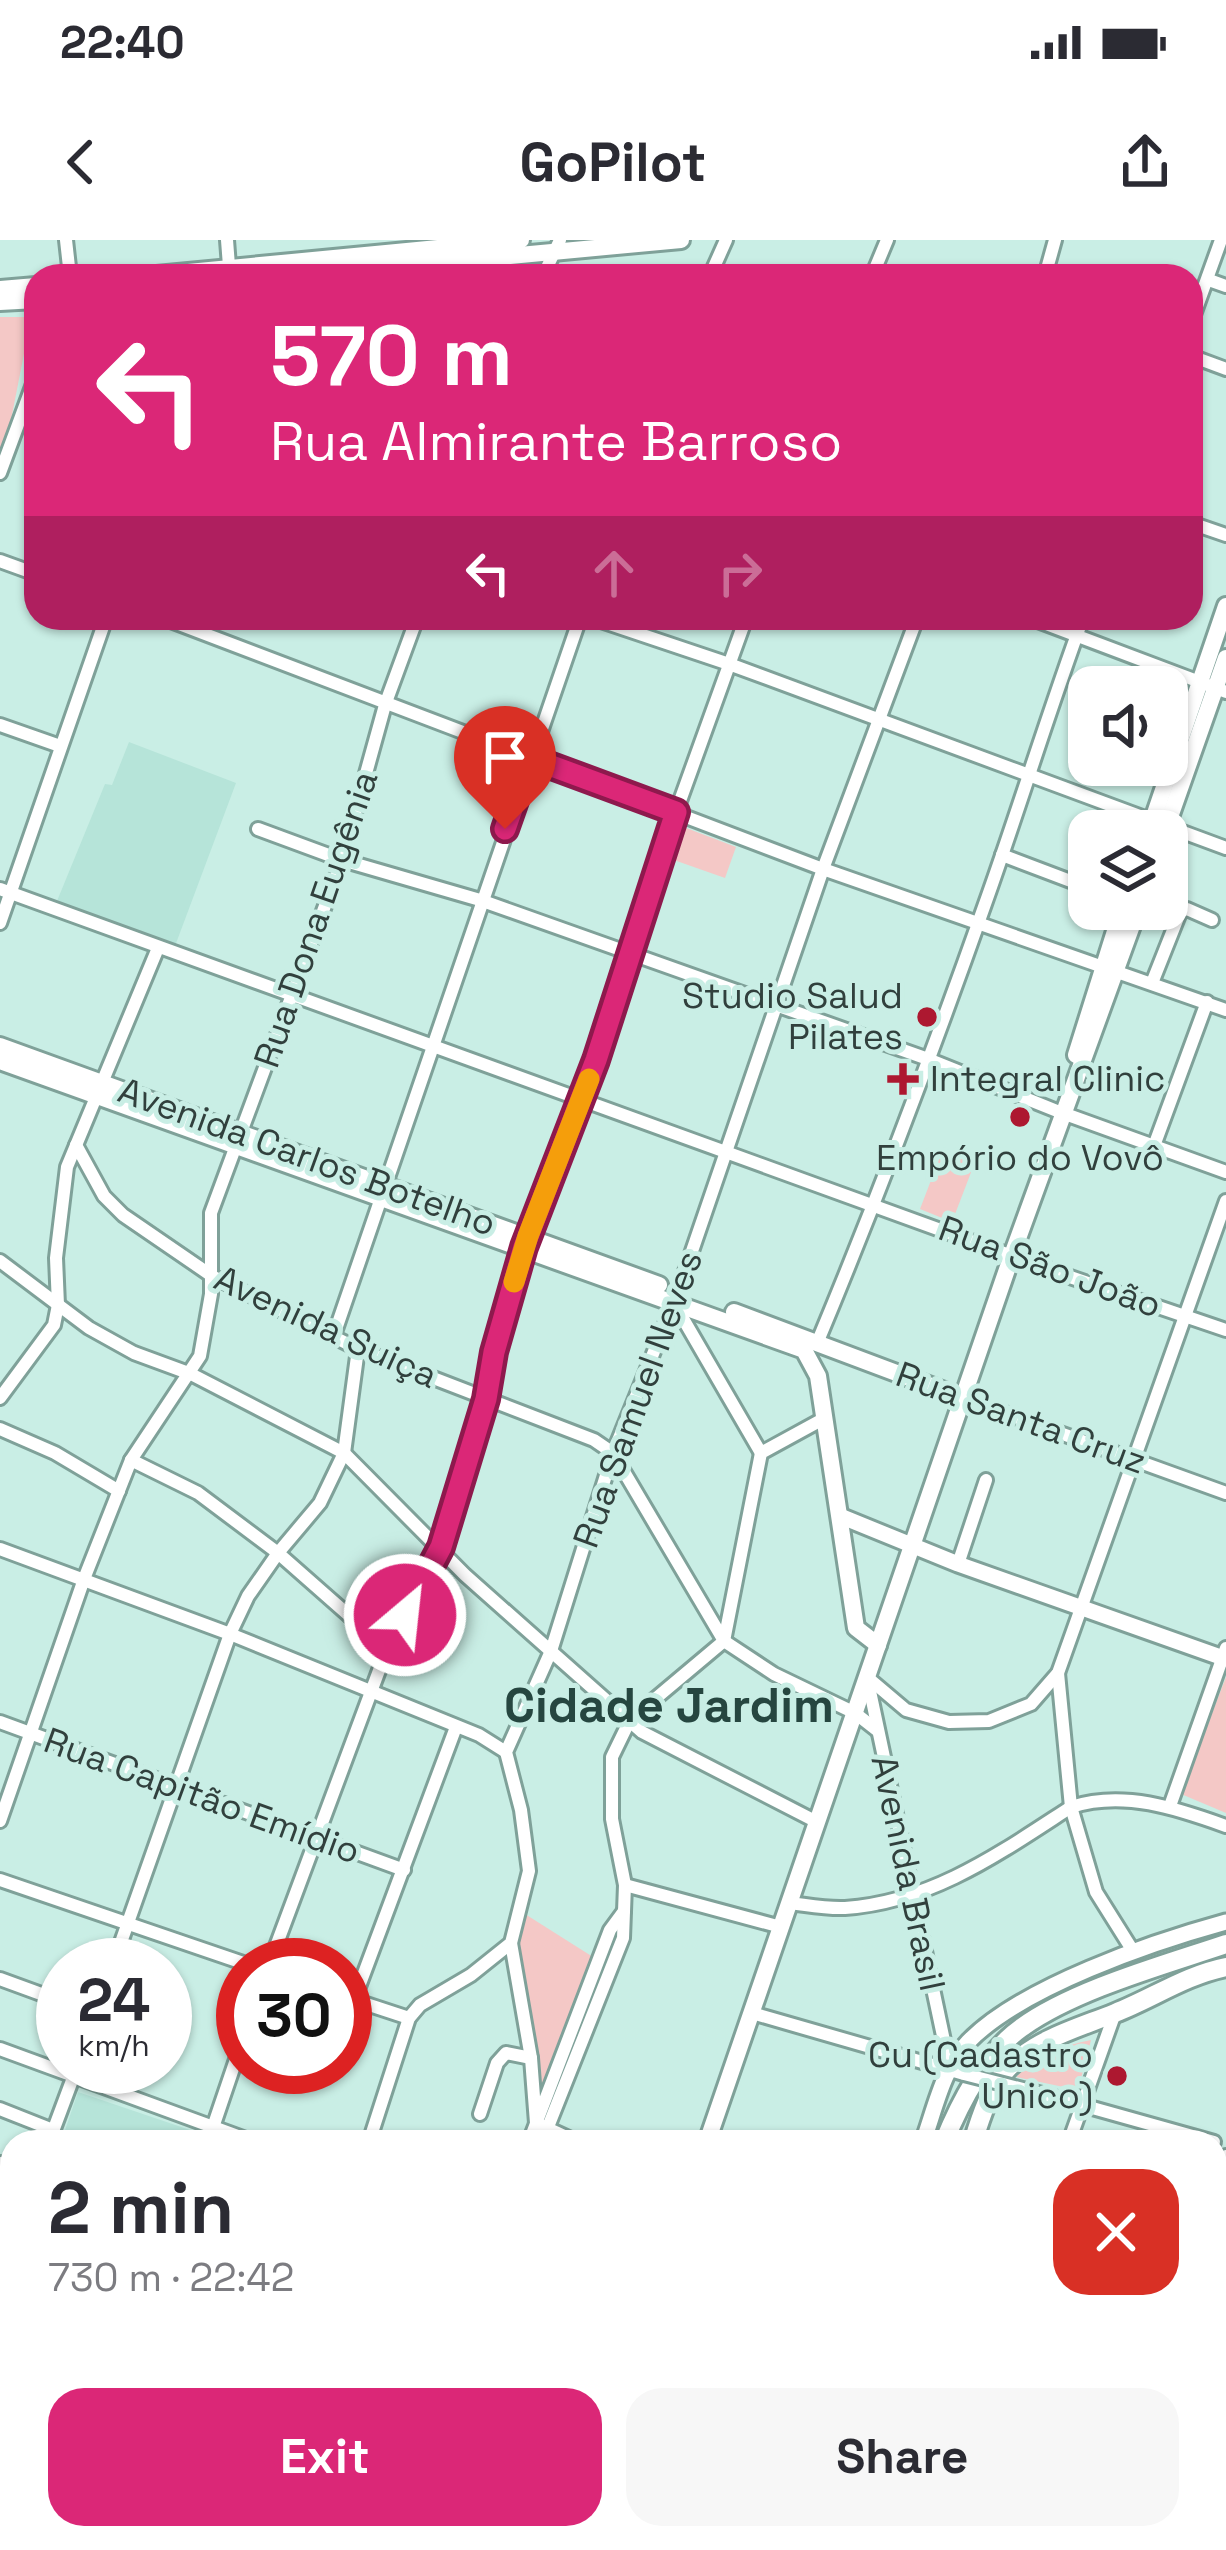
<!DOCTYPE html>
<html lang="en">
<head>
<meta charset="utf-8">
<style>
  body { margin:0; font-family:"Space Grotesk",sans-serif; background:#f7f7f7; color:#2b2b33; height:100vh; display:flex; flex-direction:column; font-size:45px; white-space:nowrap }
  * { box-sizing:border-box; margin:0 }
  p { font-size:39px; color:#7c7c81 }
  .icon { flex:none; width:66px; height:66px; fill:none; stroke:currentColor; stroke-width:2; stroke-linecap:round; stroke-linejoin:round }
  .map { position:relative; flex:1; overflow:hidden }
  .details { position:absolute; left:0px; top:1890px; width:1227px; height:420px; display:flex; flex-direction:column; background:#fff; border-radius:36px 36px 0 0; box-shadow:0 3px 9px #0004 }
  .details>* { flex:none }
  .hud { position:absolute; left:24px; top:24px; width:1179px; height:366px; border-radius:36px; box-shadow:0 3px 9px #0004; background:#db2777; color:#fff; overflow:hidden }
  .tools { position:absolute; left:1068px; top:426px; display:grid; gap:24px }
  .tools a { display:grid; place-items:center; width:120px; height:120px; border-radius:24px; background:#fff; box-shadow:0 3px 9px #0004; font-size:60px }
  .speed { position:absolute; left:36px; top:1698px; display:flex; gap:24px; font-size:60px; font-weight:700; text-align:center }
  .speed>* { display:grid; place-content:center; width:156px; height:156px; border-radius:50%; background:#fff; box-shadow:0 3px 9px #0004; line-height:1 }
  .speed small { font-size:30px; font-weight:400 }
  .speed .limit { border:18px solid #d22; background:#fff; color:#111 }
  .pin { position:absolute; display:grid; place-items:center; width:102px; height:102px; color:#fff; margin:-123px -51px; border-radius:50% 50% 50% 0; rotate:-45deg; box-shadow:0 0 12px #0007 }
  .pin .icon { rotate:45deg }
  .me { position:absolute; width:132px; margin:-66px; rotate:28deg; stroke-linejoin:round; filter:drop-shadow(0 0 9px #0008) }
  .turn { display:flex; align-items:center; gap:42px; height:252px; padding:0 48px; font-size:54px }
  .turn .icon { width:156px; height:156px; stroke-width:2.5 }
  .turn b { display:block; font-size:84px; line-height:102px }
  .lanes { display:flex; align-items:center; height:114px; padding:0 48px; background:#0003; justify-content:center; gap:60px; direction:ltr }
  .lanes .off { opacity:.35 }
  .round { display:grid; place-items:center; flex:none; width:126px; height:126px; border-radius:36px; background:#f7f7f7 }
  .overview { display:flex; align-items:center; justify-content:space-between; height:204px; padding:0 48px }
  h1 { font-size:72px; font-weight:800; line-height:90px }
  .primary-button { display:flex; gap:24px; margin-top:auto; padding:24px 48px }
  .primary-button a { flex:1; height:138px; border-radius:36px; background:#db2777; color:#fff; font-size:48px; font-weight:800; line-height:138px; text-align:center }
  .primary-button a+a { background:#f7f7f7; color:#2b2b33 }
  .status { display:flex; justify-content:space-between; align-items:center; height:84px; padding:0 60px; background:#fff; direction:ltr }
  .status svg { height:33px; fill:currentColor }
  header { display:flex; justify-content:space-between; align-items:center; height:156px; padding:0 48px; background:#fff; font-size:54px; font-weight:800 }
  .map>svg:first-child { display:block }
  .built { fill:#b6e4d9 }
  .green { fill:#f4c8c6 }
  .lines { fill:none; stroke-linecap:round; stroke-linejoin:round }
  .minor-casing { stroke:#7fa199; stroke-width:18 }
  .tertiary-casing { stroke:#7fa199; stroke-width:21 }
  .secondary-casing { stroke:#7fa199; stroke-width:22 }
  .primary-casing { stroke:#7fa199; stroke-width:24 }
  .minor { stroke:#fff; stroke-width:12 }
  .tertiary { stroke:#fff; stroke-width:15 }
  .secondary { stroke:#fff; stroke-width:16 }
  .primary { stroke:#fff; stroke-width:18 }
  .minor-bridge-casing { stroke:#7fa199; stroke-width:18; stroke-linecap:butt }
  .minor-bridge { stroke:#fff; stroke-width:12 }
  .route-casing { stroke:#8e194d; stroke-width:30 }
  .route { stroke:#db2777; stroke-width:21 }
  .slow { stroke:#f59e0b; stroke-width:21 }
  .poi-dot { fill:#ad1830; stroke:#c9eee5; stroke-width:4.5 }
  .labels { text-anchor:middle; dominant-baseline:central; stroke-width:10; stroke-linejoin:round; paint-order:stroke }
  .street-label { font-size:36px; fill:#31403d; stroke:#c9eee5 }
  .poi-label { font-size:36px; fill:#31403d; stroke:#c9eee5; text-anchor:end }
  .district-label { font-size:48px; font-weight:bold; fill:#264640; stroke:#c9eee5 }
</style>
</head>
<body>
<div class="status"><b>22:40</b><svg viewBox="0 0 49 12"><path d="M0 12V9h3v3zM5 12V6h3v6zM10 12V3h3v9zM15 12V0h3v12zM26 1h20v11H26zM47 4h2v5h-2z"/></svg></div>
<header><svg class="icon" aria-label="back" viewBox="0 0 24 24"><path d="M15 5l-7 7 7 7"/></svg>GoPilot<svg class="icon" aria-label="share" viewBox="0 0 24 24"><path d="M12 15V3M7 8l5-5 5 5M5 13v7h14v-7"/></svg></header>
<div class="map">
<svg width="1226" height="2310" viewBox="0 0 1226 2310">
  <rect width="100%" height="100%" fill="#c9eee5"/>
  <g class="built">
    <path d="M129,502L236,543L175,706L57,661L105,544L112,545Z"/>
    <path d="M78,1852L196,1892L193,1902H61Z"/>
  </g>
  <g class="green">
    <path d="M0,77H26L30,83L11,180L0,211Z"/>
    <path d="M681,586L736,607L725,638L671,619Z"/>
    <path d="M943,909L975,922L952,982L920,969Z"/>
    <path d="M1226,1437V1573L1181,1554Z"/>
    <path d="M525,1674L593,1717L542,1849L516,1705Z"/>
    <path d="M1091,1800L1078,1850L1016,1837C1036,1817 1064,1805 1091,1800Z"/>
  </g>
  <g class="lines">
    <g class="minor-casing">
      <g id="minor">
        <path d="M66,0L70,36"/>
        <path d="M227,0L229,26"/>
        <path d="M543,36L560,0"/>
        <path d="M710,36L726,0"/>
        <path d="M872,36L887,0"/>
        <path d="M1045,36L1055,0"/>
        <path d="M1209,40L1226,46"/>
        <path d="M1191,83L1221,0"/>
        <path d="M1191,116L1226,129"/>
        <path d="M0,233L36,136"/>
        <path d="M1191,283L1226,295"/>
        <path d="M0,321L36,334"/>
        <path d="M163,378L823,629L1226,770"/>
        <path d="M592,378L729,424L1226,608"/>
        <path d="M1030,378L1226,452"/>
        <path d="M0,485L60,506"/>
        <path d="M258,589L342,620L480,660L928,819L1057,871L1226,932"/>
        <path d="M1002,615L1089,648"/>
        <path d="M0,649L1073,1038L1226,1090"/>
        <path d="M0,683L106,378"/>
        <path d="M1152,743L1181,670L1187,669L1212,680"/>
        <path d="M76,905L104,956L123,975L212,1036L358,1109L594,1200L613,1213L724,1401L774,1434L855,1473L878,1491"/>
        <path d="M1154,906L1207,762"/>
        <path d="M0,1021L89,1088L134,1113L191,1134L344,1213L465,1335L642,1492L817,1582"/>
        <path d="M674,1063L761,1213"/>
        <path d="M334,1095L580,378"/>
        <path d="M818,1101C878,957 933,811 985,664C1019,569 1048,473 1083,378"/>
        <path d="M0,1158L54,1085L58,1065L56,1018L67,927L158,708"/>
        <path d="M963,1158L1226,1253"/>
        <path d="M0,1189L55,1213L119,1251"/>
        <path d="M131,1220L198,1253L278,1313L387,1409"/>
        <path d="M0,1309L230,1394L479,1495L506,1512"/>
        <path d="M958,1324L986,1240"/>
        <path d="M1058,1433L1071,1567L1096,1652L1133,1711"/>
        <path d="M867,1437L906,1470L949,1482L989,1481L1031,1464L1058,1433L1226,961"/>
        <path d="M867,1437L950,1829"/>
        <path d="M0,1482L404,1630"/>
        <path d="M1170,1566L1226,1408"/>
        <path d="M0,1581L84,1339L131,1220L200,1116L211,1054V973L342,620L385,465L417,378"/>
        <path d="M0,1640L249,1725"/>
        <path d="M625,1645L781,1687"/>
        <path d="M790,1663C807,1665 827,1669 845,1668C932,1662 1000,1613 1071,1567C1123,1550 1176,1568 1226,1586"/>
        <path d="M511,1703L531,1818L536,1883L577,1902"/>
        <path d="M113,1725L230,1394L248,1356L278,1313L320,1263L344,1213L358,1109"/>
        <path d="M269,1725L387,1409L441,1307L486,1159L494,1112L524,1008L596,820L676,572L746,378"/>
        <path d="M0,1739L63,1762"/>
        <path d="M345,1757L409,1778"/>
        <path d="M354,1760L456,1487"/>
        <path d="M752,1773L964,1834"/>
        <path d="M0,1809L254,1902"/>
        <path d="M1046,1855L1214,1902"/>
        <path d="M0,1869L53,1890"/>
        <path d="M480,1874L497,1823L506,1813L531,1818"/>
        <path d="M49,1902L77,1827"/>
        <path d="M208,1902L243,1799"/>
        <path d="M369,1902L409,1778L420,1765L471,1735L511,1703L529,1631L521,1570L506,1512L551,1411L613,1213L678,1052L823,629L917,378"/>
        <path d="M529,1902L610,1690L624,1671"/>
        <path d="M542,1902L623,1698L625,1645L612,1579V1517L630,1480L724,1401L761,1213L825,1178"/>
        <path d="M1069,1902L1115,1773"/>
        <path d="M0,1923L12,1927"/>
        <path d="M1215,1949L1226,1916"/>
        <path d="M0,2053L12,2004"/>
        <path d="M1215,2098L1226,2101"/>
        <path d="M0,2229L12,2234"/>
        <path d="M1213,2298L1226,2303"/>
        <path d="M386,2310L390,2298"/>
        <path d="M558,2310L563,2298"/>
        <path d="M761,2310L765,2298"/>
        <path d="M932,2310L936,2298"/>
        <path d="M1093,2310L1097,2298"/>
      </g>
    </g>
    <g class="tertiary-casing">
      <g id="tertiary">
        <path d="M840,1276L958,1324L1226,1419"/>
        <path d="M923,1902C935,1869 943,1828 968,1802C1021,1747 1153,1702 1226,1682"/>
        <path d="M232,2298L260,2310"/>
        <path d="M700,2298L736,2310"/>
        <path d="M3,2310L12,2294"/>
      </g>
    </g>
    <g class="secondary-casing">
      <g id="secondary">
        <path d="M146,36L521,0"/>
        <path d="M294,36L681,0"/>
        <path d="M0,49L36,46"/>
        <path d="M0,62L36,60"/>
        <path d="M1149,591L1226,366"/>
        <path d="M1165,591L1226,418"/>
        <path d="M0,806L659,1045"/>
        <path d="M1076,815L1122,669"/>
        <path d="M0,821L804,1110L818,1136L856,1388L878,1405"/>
        <path d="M734,1072L963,1158"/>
        <path d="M707,1902L1012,1015L1138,669"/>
        <path d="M47,2310L140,2298"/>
        <path d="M135,2310H158"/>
      </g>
    </g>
    <g class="primary-casing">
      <g id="primary">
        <path d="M944,1902C960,1863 986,1813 1021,1788C1073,1750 1164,1725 1226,1704"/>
        <path d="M973,1902C980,1879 991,1844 1009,1827C1039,1798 1078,1788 1115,1773C1153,1758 1186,1735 1226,1727"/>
        <path d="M181,2310L184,2298"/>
        <path d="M195,2310H219"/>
      </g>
    </g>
    <use href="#minor" class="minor"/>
    <use href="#tertiary" class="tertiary"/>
    <use href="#secondary" class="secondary"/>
    <use href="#primary" class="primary"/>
    <g class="minor-bridge-casing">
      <path id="minor-bridge" d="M964,1834L1046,1855"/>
    </g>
    <use href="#minor-bridge" class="minor-bridge"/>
  </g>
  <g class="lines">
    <g class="route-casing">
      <path id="route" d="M405,1375L441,1307L486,1159L494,1112L524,1007L596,820L676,572L530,518L505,589"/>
    </g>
    <use href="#route" class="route"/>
    <path class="slow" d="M514,1042L528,996L589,839"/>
  </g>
  <g class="poi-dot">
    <circle cx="927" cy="777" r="12"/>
    <path d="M897 821h12v12h12v12h-12v12h-12v-12h-12v-12h12z"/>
    <circle cx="1020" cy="877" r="12"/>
    <circle cx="1117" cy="1836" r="12"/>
  </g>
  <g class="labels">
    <g class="street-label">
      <text transform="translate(316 679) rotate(-71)">Rua Dona Eugênia</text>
      <text transform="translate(307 917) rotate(20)">Avenida Carlos Botelho</text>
      <text transform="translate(1050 1027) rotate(20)">Rua São João</text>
      <text transform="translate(326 1087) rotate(25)">Avenida Suiça</text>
      <text transform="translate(638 1159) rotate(-70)">Rua Samuel Neves</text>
      <text transform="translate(1021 1178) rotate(20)">Rua Santa Cruz</text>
      <text transform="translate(202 1556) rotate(20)">Rua Capitão Emídio</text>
      <text transform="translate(908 1633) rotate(78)">Avenida Brasil</text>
    </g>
    <g class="poi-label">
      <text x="903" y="756">Studio Salud<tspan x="903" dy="41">Pilates</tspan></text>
      <text x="930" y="839" text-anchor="start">Integral Clinic</text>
      <text x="1020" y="918" text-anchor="middle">Empório do Vovô</text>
      <text x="1093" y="1815">Cu (Cadastro<tspan x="1093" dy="41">Unico)</tspan></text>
    </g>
    <g class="district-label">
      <text x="669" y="1465">Cidade Jardim</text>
    </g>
  </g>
</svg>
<div class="tools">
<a><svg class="icon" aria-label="sound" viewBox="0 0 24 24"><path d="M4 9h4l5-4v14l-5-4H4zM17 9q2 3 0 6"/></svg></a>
<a><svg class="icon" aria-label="layers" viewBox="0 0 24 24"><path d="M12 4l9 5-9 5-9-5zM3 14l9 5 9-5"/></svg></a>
</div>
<div class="speed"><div>24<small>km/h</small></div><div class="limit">30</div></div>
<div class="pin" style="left:505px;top:589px;background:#d93025"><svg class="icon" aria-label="arrive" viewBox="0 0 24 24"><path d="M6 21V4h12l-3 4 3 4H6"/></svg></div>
<svg class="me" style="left:405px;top:1375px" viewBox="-20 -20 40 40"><circle r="17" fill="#db2777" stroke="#fff" stroke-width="3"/><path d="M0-11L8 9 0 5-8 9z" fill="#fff"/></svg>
<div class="hud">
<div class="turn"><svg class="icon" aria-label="left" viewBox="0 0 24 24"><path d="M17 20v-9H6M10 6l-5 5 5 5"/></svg><div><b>570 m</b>Rua Almirante Barroso</div></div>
<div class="lanes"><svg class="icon" aria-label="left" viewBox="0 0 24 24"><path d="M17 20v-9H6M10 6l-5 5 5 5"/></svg><svg class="icon off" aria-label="ahead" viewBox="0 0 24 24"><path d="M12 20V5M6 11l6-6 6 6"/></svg><svg class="icon off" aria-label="right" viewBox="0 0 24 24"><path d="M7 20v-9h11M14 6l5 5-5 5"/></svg></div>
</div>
<section class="details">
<div class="overview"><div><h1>2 min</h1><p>730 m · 22:42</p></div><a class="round" style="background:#d93025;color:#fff"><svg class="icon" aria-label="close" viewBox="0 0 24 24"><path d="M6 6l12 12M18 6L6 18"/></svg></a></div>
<div class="primary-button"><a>Exit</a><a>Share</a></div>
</section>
</div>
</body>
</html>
